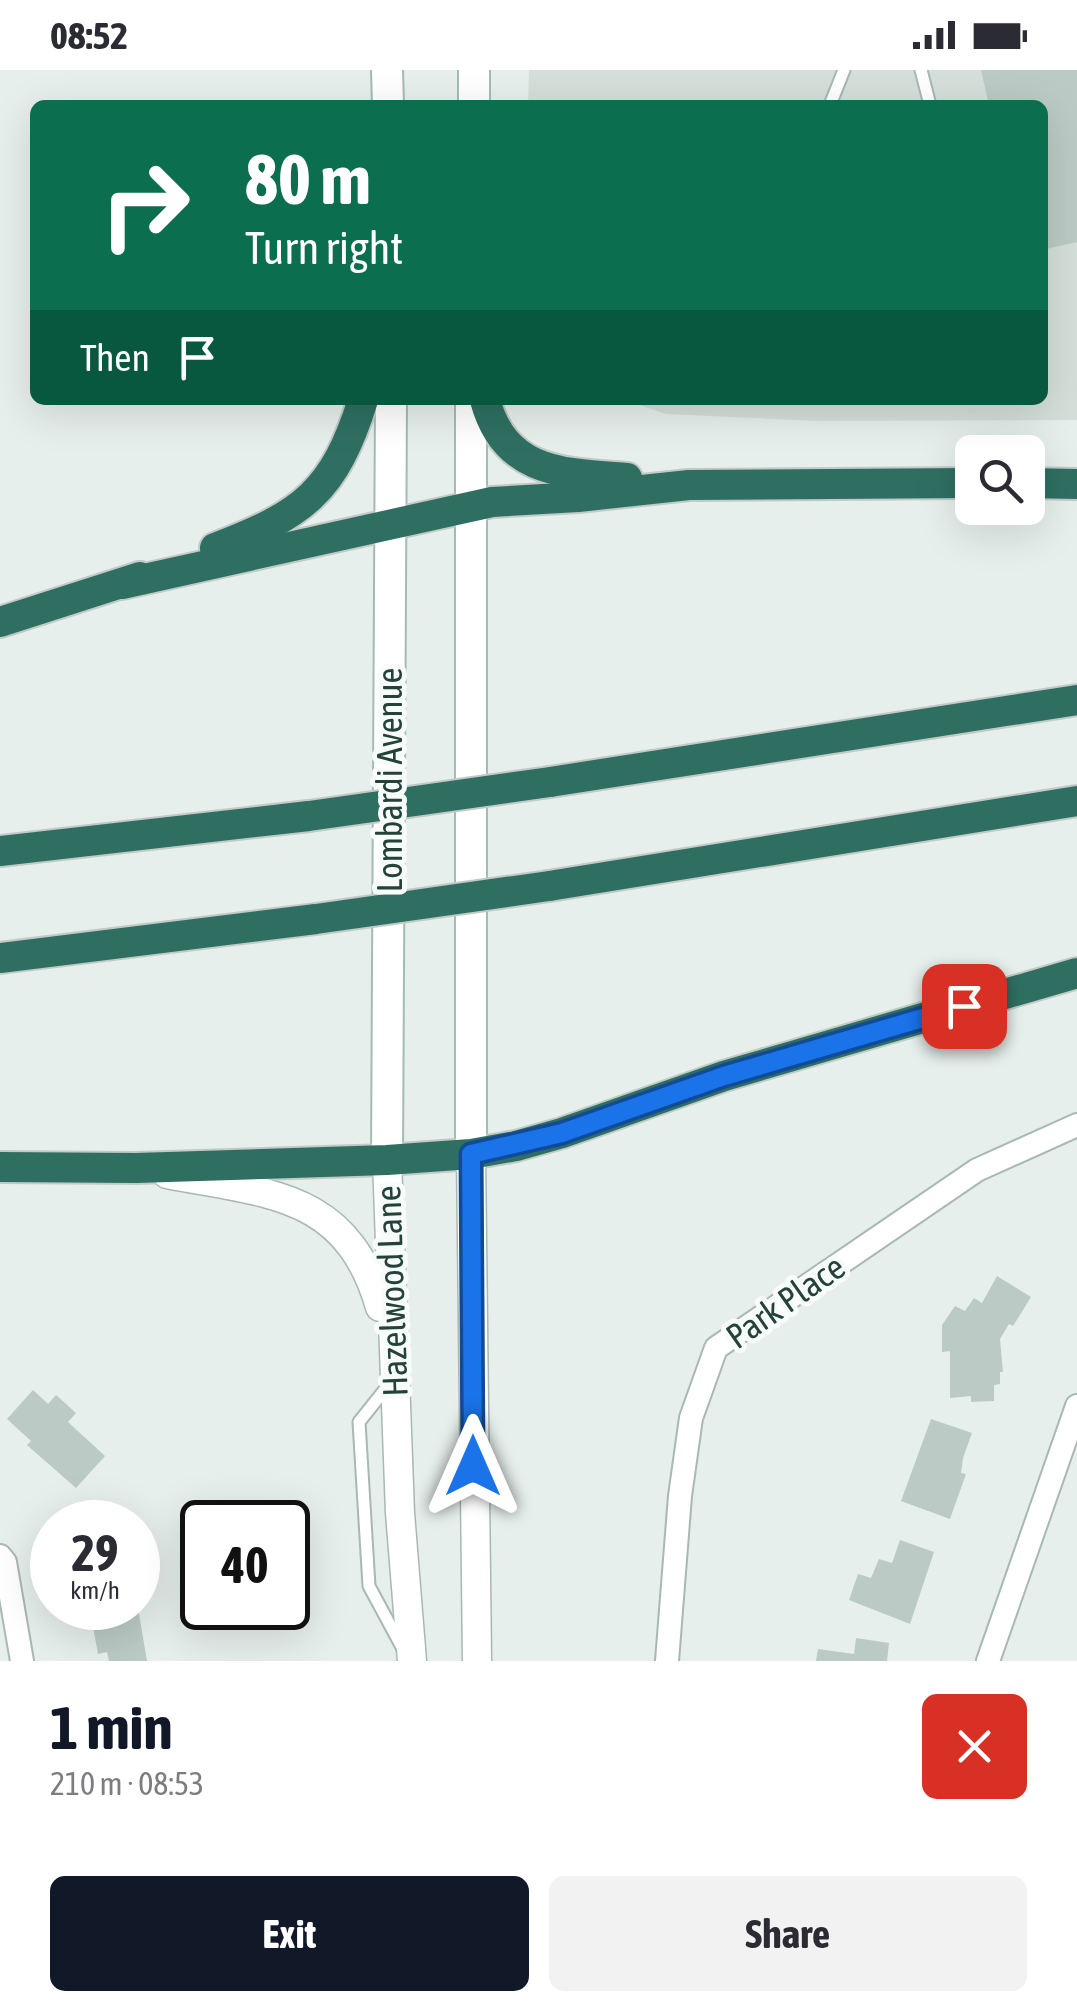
<!DOCTYPE html>
<html lang="en">
<head>
<meta charset="utf-8">
<style>
  body { margin:0; font-family:"Asap Condensed",sans-serif; background:#f2f2f3; color:#2b2b33; height:100vh; display:flex; flex-direction:column; font-size:38px; white-space:nowrap }
  * { box-sizing:border-box; margin:0 }
  p { font-size:32px; color:#7c7c81 }
  .icon { flex:none; width:55px; height:55px; fill:none; stroke:currentColor; stroke-width:2; stroke-linecap:round; stroke-linejoin:round }
  .map { position:relative; height:1591px; overflow:hidden }
  .side { display:flex; flex-direction:column; background:#fff; flex:1 }
  .side>* { flex:none }
  .guide { position:absolute; left:30px; top:30px; width:1018px; height:305px; border-radius:15px; box-shadow:0 10px 40px #0002; background:#0b6e4f; color:#fff; overflow:hidden }
  .buttons { position:absolute; left:955px; top:365px; display:grid; gap:20px }
  .buttons a { display:grid; place-items:center; width:90px; height:90px; border-radius:15px; background:#fff; box-shadow:0 10px 40px #0002; font-size:50px }
  .speed { position:absolute; left:30px; top:1430px; display:flex; gap:20px; font-size:50px; font-weight:700; text-align:center }
  .speed>* { display:grid; place-content:center; width:130px; height:130px; border-radius:50%; background:#fff; box-shadow:0 10px 40px #0002; line-height:1 }
  .speed small { font-size:25px; font-weight:400 }
  .speed .limit { border:5px solid #111; border-radius:15px; background:#fff; color:#111 }
  .pin { position:absolute; display:grid; place-items:center; width:85px; height:85px; color:#fff; margin:-42px; border-radius:20px; box-shadow:0 5px 15px #0006 }
  .me { position:absolute; width:110px; margin:-55px; rotate:0deg; stroke-linejoin:round; filter:drop-shadow(0 0 8px #0008) }
  .turn { display:flex; align-items:center; gap:35px; height:210px; padding:0 50px; font-size:45px }
  .turn .icon { width:130px; height:130px; stroke-width:2.5 }
  .turn b { display:block; font-size:70px; line-height:85px }
  .then { display:flex; align-items:center; height:95px; padding:0 50px; background:#0003; gap:20px; font-size:38px }
  .round { display:grid; place-items:center; flex:none; width:105px; height:105px; border-radius:15px; background:#f2f2f3 }
  .headline { display:flex; align-items:center; justify-content:space-between; height:170px; padding:0 50px }
  h1 { font-size:60px; font-weight:700; line-height:75px; color:#111827 }
  .cta { display:flex; gap:20px; margin-top:auto; padding:20px 50px }
  .cta a { flex:1; height:115px; border-radius:15px; background:#111827; color:#fff; font-size:40px; font-weight:700; line-height:115px; text-align:center }
  .cta a+a { background:#f2f2f3; color:#2b2b33 }
  .status { display:flex; justify-content:space-between; align-items:center; height:70px; padding:0 50px; background:#fff; direction:ltr }
  .status svg { height:28px; fill:currentColor }
  .map>svg:first-child { display:block }
  .built { fill:#d4dfda }
  .building { fill:#bbcac4 }
  .lines { fill:none; stroke-linecap:round; stroke-linejoin:round }
  .service-casing { stroke:#a8b8b2; stroke-width:15 }
  .minor-casing { stroke:#a8b8b2; stroke-width:26 }
  .tertiary-casing { stroke:#a8b8b2; stroke-width:31 }
  .secondary-casing { stroke:#a4bbb3; stroke-width:34 }
  .motorway-casing { stroke:#c2cac8; stroke-width:34 }
  .service { stroke:#fff; stroke-width:11 }
  .minor { stroke:#fff; stroke-width:22 }
  .tertiary { stroke:#fff; stroke-width:28 }
  .secondary { stroke:#fff; stroke-width:30 }
  .motorway { stroke:#2f6f62; stroke-width:30 }
  .motorway-bridge-casing { stroke:#c2cac8; stroke-width:34; stroke-linecap:butt }
  .motorway-bridge { stroke:#2f6f62; stroke-width:30 }
  .route-casing { stroke:#114b97; stroke-width:25 }
  .route { stroke:#1a73e8; stroke-width:18 }
  .labels { text-anchor:middle; dominant-baseline:central; stroke-width:10; stroke-linejoin:round; paint-order:stroke }
  .street-label { font-size:35px; fill:#24423a; stroke:#f7fbf9 }
</style>
</head>
<body>
<div class="status"><b>08:52</b><svg viewBox="0 0 49 12"><path d="M0 12V9h3v3zM5 12V6h3v6zM10 12V3h3v9zM15 12V0h3v12zM26 1h20v11H26zM47 4h2v5h-2z"/></svg></div>
<div class="map">
<svg width="1077" height="1591" viewBox="0 0 1077 1591">
  <rect width="100%" height="100%" fill="#e6efeb"/>
  <path class="built" d="M529,0H1077V350L817,351L666,344L625,330H1042V35H528Z"/>
  <g class="building">
    <path d="M981,0H1077V172L1042,180V35H989Z"/>
    <path d="M997,1206L1031,1227L1013,1256L1009,1254L1000,1269L1003,1302H1000V1314L994,1315V1331L971,1332V1326L950,1328V1281L942,1282V1255L955,1236L965,1241L974,1228L982,1233Z"/>
    <path d="M33,1320L48,1334L56,1325L76,1343L68,1352L105,1386L76,1418L27,1375L31,1371L7,1349Z"/>
    <path d="M931,1349L972,1363L963,1388L961,1403L966,1404L950,1449L901,1431Z"/>
    <path d="M119,1438L122,1452H62V1451Z"/>
    <path d="M900,1470L934,1482L910,1554L849,1530L858,1504L871,1508L879,1489L892,1493Z"/>
    <path d="M138,1538L147,1591H109L107,1582L98,1584L91,1546Z"/>
    <path d="M856,1568L889,1573L887,1591H816L818,1579L854,1584Z"/>
  </g>
  <g class="lines">
    <g class="service-casing">
      <g id="service">
        <path d="M921,0L930,35"/>
        <path d="M830,35L844,0"/>
        <path d="M391,1312L359,1352L369,1516L403,1579"/>
      </g>
    </g>
    <g class="minor-casing">
      <g id="minor">
        <path d="M0,1486L5,1492L22,1591"/>
        <path d="M667,1591L680,1426L691,1348L716,1278L977,1100L1077,1055"/>
        <path d="M988,1591L1077,1336"/>
      </g>
    </g>
    <g class="tertiary-casing">
      <g id="tertiary">
        <path d="M471,1084L477,1591"/>
        <path d="M387,1090L400,1443L412,1591"/>
        <path d="M167,1104C268,1124 347,1122 380,1237"/>
      </g>
    </g>
    <g class="secondary-casing">
      <g id="secondary">
        <path d="M387,0L388,35"/>
        <path d="M474,35V0"/>
        <path d="M471,330V1084"/>
        <path d="M387,1090L391,330"/>
      </g>
    </g>
    <g class="motorway-casing">
      <g id="motorway">
        <path d="M485,330C505,404 563,403 627,408"/>
        <path d="M1028,413L1077,414"/>
        <path d="M215,478C304,444 334,422 363,330"/>
        <path d="M122,514L492,432L578,427L689,415L972,413"/>
        <path d="M0,552L140,507"/>
        <path d="M550,712L1077,630"/>
        <path d="M0,781L309,746"/>
        <path d="M549,816L1077,731"/>
        <path d="M0,888L316,849"/>
        <path d="M0,1097L136,1098L387,1090L471,1084L516,1076L562,1063L724,1006L1077,903"/>
      </g>
    </g>
    <use href="#service" class="service"/>
    <use href="#minor" class="minor"/>
    <use href="#tertiary" class="tertiary"/>
    <use href="#secondary" class="secondary"/>
    <use href="#motorway" class="motorway"/>
    <g class="motorway-bridge-casing">
      <g id="motorway-bridge">
        <path d="M309,746L550,712"/>
        <path d="M316,849L549,816"/>
      </g>
    </g>
    <use href="#motorway-bridge" class="motorway-bridge"/>
  </g>
  <g class="lines">
    <g class="route-casing">
      <path id="route" d="M473,1396L471,1084L562,1063L724,1006L964,936"/>
    </g>
    <use href="#route" class="route"/>
  </g>
  <g class="labels">
    <g class="street-label">
      <text transform="translate(389 710) rotate(-90)">Lombardi Avenue</text>
      <text transform="translate(391 1221) rotate(-92)">Hazelwood Lane</text>
      <text transform="translate(785 1231) rotate(-35)">Park Place</text>
    </g>
  </g>
</svg>
<div class="buttons">
<a><svg class="icon" aria-label="search" viewBox="0 0 24 24"><circle cx="10" cy="10" r="6"/><path d="M15 15l6 6"/></svg></a>
</div>
<div class="speed"><div>29<small>km/h</small></div><div class="limit">40</div></div>
<div class="pin" style="left:964px;top:936px;background:#d93025"><svg class="icon" aria-label="arrive" viewBox="0 0 24 24"><path d="M6 21V4h12l-3 4 3 4H6"/></svg></div>
<svg class="me" style="left:473px;top:1396px" viewBox="-20 -20 40 40"><path d="M0-17L14 15 0 8-14 15z" fill="#1a73e8" stroke="#fff" stroke-width="4"/></svg>
<div class="guide">
<div class="turn"><svg class="icon" aria-label="right" viewBox="0 0 24 24"><path d="M7 20v-9h11M14 6l5 5-5 5"/></svg><div><b>80 m</b>Turn right</div></div>
<div class="then">Then<svg class="icon" aria-label="arrive" viewBox="0 0 24 24"><path d="M6 21V4h12l-3 4 3 4H6"/></svg></div>
</div>
</div>
<section class="side">
<div class="headline"><div><h1>1 min</h1><p>210 m · 08:53</p></div><a class="round" style="background:#d93025;color:#fff"><svg class="icon" aria-label="close" viewBox="0 0 24 24"><path d="M6 6l12 12M18 6L6 18"/></svg></a></div>
<div class="cta"><a>Exit</a><a>Share</a></div>
</section>
</body>
</html>
